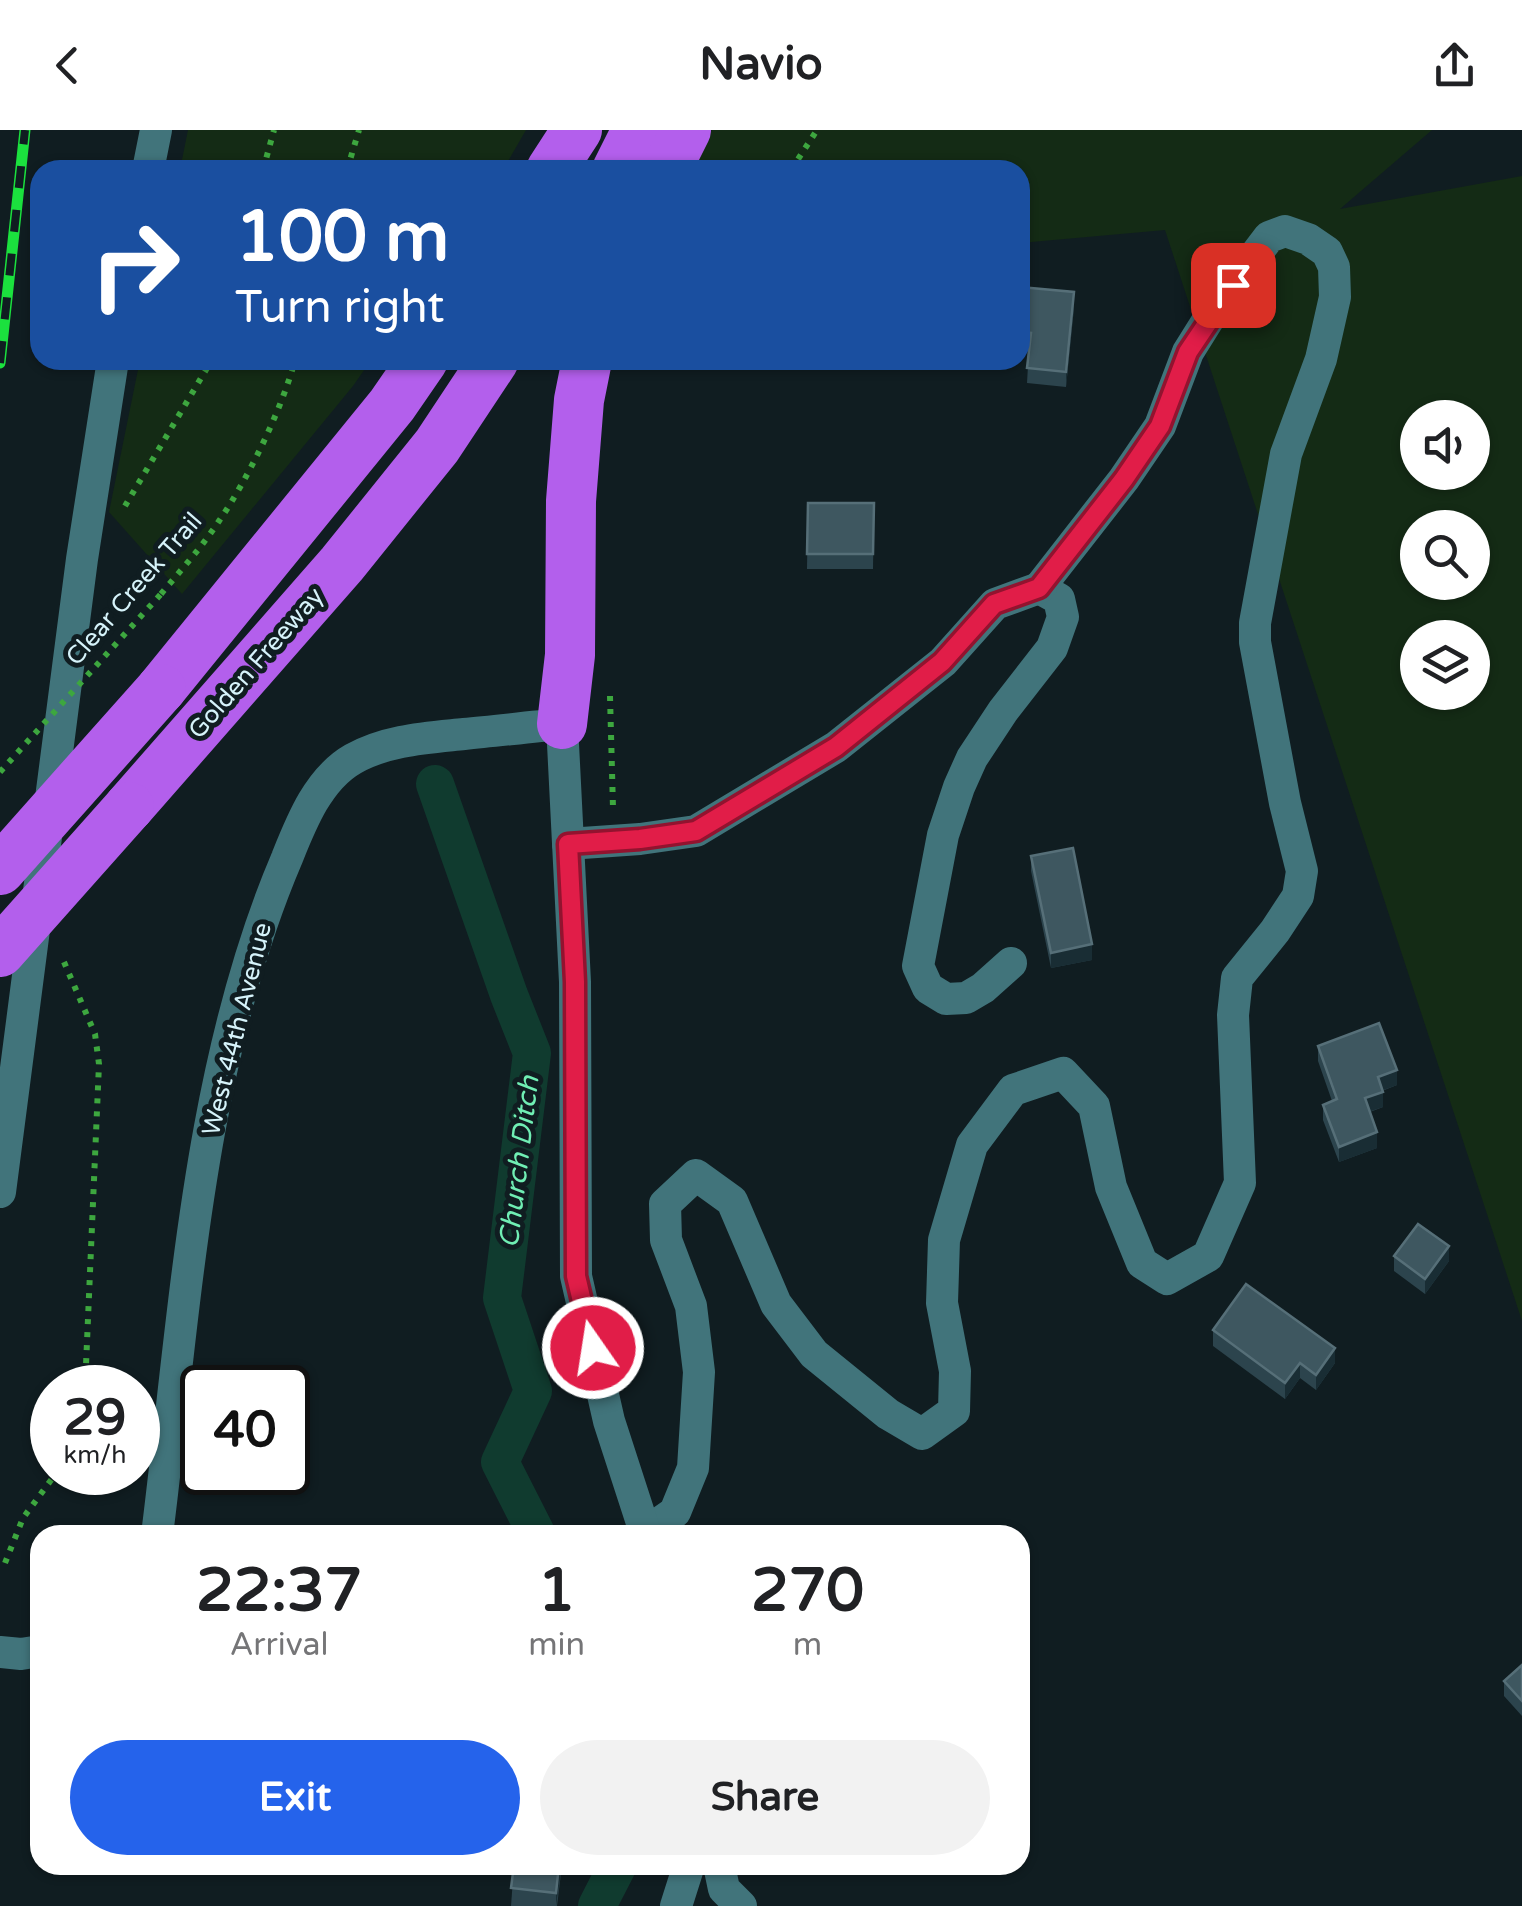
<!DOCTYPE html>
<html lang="en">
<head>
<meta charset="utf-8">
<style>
  body { margin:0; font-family:"Varela Round",sans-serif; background:#f2f2f2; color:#202124; height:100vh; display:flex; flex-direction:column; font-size:38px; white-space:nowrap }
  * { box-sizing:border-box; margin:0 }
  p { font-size:32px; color:#757577 }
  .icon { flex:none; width:55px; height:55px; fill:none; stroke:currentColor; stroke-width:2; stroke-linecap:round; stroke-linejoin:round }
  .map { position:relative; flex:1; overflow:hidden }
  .drawer { position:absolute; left:30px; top:1395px; width:1000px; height:350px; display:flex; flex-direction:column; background:#fff; border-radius:30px; box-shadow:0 2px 8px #0004 }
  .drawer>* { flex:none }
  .top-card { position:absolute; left:30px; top:30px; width:1000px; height:210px; border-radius:30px; box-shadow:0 2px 8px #0004; background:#1a4fa0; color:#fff; overflow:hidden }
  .fabs { position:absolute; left:1400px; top:270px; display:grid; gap:20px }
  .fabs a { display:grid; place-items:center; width:90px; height:90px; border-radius:50%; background:#fff; box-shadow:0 2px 8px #0004; font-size:50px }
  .speed { position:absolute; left:30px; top:1235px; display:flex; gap:20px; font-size:50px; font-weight:700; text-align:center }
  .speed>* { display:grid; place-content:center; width:130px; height:130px; border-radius:50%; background:#fff; box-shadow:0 2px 8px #0004; line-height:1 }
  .speed small { font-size:25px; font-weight:400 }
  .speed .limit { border:5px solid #111; border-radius:15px; background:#fff; color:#111 }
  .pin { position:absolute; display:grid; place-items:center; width:85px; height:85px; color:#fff; margin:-42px; border-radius:20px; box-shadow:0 5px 15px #0006 }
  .me { position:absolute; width:110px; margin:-55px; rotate:347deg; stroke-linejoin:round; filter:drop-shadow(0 0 8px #0008) }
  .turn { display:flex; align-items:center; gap:35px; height:210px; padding:0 40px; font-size:45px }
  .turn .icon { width:130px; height:130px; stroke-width:2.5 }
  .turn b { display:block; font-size:70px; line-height:85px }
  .eta { display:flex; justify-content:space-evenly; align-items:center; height:170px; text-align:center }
  .eta b { font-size:60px; font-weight:700; line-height:70px }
  .primary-button { display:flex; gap:20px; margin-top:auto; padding:20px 40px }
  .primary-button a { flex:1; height:115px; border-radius:60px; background:#2563eb; color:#fff; font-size:40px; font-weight:700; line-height:115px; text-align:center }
  .primary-button a+a { background:#f2f2f2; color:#202124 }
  header { display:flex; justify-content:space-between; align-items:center; height:130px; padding:0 40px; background:#fff; font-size:45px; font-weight:700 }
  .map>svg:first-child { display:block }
  .green { fill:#142b15; fill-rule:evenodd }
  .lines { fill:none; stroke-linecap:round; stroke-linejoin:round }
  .canal { stroke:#103b2f; stroke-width:38 }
  .path { stroke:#3da73f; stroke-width:6; stroke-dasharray:5 8; stroke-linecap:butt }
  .minor { stroke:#41747b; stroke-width:32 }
  .highway { stroke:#b35fec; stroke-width:50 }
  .rail-casing { stroke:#1be13e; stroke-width:11 }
  .rail { stroke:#101d21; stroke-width:8; stroke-dasharray:22; stroke-linecap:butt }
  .path-bridge { stroke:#3da73f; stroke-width:6; stroke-dasharray:5 8; stroke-linecap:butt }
  .highway-bridge { stroke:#b35fec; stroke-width:50 }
  .wall { fill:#2c444d }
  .shaded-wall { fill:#192d34 }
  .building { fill:#3e5760; stroke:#566f78; stroke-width:2.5 }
  .route-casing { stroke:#92132f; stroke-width:25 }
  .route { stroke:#e11d48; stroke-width:18 }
  .labels { text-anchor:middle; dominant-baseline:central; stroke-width:10; stroke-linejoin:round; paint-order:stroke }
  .street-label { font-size:25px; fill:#d6f3fa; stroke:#101d21 }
  .water-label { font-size:28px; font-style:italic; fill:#70eeb4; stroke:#101d21 }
</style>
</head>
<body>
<header><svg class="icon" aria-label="back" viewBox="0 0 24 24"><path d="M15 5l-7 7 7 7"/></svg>Navio<svg class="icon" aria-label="share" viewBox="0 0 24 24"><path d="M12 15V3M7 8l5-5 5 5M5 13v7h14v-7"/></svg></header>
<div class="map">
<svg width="1522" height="1776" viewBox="0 0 1522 1776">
  <rect width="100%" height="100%" fill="#101d21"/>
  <g class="green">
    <path d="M188,0H526L503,40H180Z"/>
    <path d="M712,0H1432L1340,79L1522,46V1191L1165,100L1020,113V40H691ZM1418,288H1472V342H1418ZM1418,398H1472V452H1418ZM1418,508H1472V562H1418Z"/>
    <path d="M140,230H371L353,256L182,464L109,382Z"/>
  </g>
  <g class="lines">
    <g class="canal">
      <path d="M435,654L509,865L532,923L502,1168L533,1261L500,1332L537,1405"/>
      <path d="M597,1776L618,1735"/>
    </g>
    <g class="path">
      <path d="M263,40L274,0"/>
      <path d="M347,40L359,0"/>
      <path d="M791,40L817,0"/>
      <path d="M125,376L207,238L209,230"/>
      <path d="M161,464C181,440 202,417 219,391C248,349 282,279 295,230"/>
      <path d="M610,566L613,678"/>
      <path d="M64,832L95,904L99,934L85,1258"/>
      <path d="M5,1433L23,1388L57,1342"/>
    </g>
    <g class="minor">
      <path d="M148,40L156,0"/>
      <path d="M568,714L640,709L696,701L836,617L943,532L995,474L1039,458L1059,469L1063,487L1052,518L1003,581L972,628L959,657L943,705L918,836L928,858L946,869L966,868L983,858L1011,833"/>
      <path d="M0,1062L82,429L113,230"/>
      <path d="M645,1403L675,1382L693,1338L699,1242L691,1176L666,1110L665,1074L696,1045L732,1071L776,1174L814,1224L888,1284L922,1304L954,1281L955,1241L942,1173L944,1110L972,1015L1013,960L1063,943L1094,976L1111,1057L1142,1133L1167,1149L1208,1126L1240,1053L1233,885L1237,848L1275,801L1298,766L1302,741L1285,673L1255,512V493L1286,324L1321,229L1335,167L1334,137L1327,122L1308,109L1285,101L1269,107L1218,174L1188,222L1160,296L1124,349L1039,458"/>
      <path d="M157,1405C185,1183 198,936 287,728C301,693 318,649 353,629C387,610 426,608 464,604C496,601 529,597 562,594L575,852L576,1146L609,1291L646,1405"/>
      <path d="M0,1522L21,1524L40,1521"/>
      <path d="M719,1735L724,1759L741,1776"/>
      <path d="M676,1776L689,1735"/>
    </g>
    <g class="highway">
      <path d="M551,40L577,0"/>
      <path d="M617,40L637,0"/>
      <path d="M666,40L686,0"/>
      <path d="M161,559L392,275L423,230"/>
      <path d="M562,594L570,525L571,371L579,270L587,230"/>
      <path d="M129,677L342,434L437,316L494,230"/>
    </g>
    <g class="rail-casing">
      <path id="rail" d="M0,233L25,0"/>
    </g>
    <use href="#rail" class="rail"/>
    <path class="path-bridge" d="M0,642L161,464"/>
    <g class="highway-bridge">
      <path d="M0,740L161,559"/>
      <path d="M0,822L129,677"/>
    </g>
  </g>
  <g class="wall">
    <path d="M1020,157L1074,178L1066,257L1027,253L1029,218L1020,217Z"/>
    <path d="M808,373H874L873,439H807Z"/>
    <path d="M1031,726L1092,830L1051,838L1031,741Z"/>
    <path d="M1318,916L1397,955L1382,961L1383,977L1370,982L1377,1018L1339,1032L1323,990V975L1332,971L1318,931Z"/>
    <path d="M1394,1126L1449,1131L1425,1164L1394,1141Z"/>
    <path d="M1213,1200L1335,1233L1316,1260L1300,1248L1285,1269L1213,1216Z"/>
    <path d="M1522,1535V1586L1504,1566V1551Z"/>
    <path d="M514,1735H562L557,1776H511Z"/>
  </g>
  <g class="shaded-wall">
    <path d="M1074,162V178L1066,257V242Z"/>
    <path d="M1092,814V830L1051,838V823Z"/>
    <path d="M1397,940V955L1378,962V947Z"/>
    <path d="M1383,962V977L1365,983V968Z"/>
    <path d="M1377,1002V1018L1339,1032V1017Z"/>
    <path d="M1449,1116V1131L1425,1164V1149Z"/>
    <path d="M1335,1218V1233L1316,1260V1245Z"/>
    <path d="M1300,1233V1248L1285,1269V1253Z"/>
    <path d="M559,1735H562L556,1776V1763Z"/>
  </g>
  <g class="building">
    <path d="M1020,157L1074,162L1066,242L1027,238L1031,203L1020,202Z"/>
    <path d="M808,373H874L873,424H807Z"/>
    <path d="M1073,718L1092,814L1051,823L1031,726Z"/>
    <path d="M1379,893L1397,940L1378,947L1383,962L1365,968L1377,1002L1339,1017L1323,975L1337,969L1318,916Z"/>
    <path d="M1418,1094L1449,1116L1425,1149L1394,1126Z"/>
    <path d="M1246,1154L1335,1218L1316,1245L1300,1233L1285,1253L1213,1200Z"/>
    <path d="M1522,1535V1571L1504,1551Z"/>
    <path d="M514,1735H559L556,1763L511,1758Z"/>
  </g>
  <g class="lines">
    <g class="route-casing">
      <path id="route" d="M593,1218L576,1146L575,852L568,714L640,709L696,701L836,617L942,532L994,474L1039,458L1124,349L1160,296L1188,222L1233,155"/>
    </g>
    <use href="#route" class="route"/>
  </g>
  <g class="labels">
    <g class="street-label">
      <text transform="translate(134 459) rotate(-49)">Clear Creek Trail</text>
      <text transform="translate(256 533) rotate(-49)">Golden Freeway</text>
      <text transform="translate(237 899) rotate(-76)">West 44th Avenue</text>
    </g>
    <g class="water-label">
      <text transform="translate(519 1032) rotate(-83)">Church Ditch</text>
    </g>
  </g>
</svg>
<div class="fabs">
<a><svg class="icon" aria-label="sound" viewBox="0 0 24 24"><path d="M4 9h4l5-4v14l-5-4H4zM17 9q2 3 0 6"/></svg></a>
<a><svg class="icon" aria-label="search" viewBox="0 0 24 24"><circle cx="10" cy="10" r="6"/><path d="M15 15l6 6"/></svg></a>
<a><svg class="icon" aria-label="layers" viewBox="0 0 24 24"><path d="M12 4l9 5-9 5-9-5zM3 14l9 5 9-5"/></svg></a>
</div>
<div class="speed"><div>29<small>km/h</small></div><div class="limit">40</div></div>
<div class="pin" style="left:1233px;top:155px;background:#d93025"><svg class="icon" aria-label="arrive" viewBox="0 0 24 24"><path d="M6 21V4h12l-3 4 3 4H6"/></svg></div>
<svg class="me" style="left:593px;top:1218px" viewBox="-20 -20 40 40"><circle r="17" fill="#e11d48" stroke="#fff" stroke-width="3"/><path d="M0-11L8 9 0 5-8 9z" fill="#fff"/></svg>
<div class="top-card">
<div class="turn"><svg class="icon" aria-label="right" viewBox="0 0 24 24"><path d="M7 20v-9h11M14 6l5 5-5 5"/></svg><div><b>100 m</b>Turn right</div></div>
</div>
<section class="drawer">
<div class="eta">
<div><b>22:37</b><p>Arrival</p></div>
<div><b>1</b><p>min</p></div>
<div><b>270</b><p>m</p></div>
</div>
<div class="primary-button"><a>Exit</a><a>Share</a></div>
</section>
</div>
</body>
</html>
